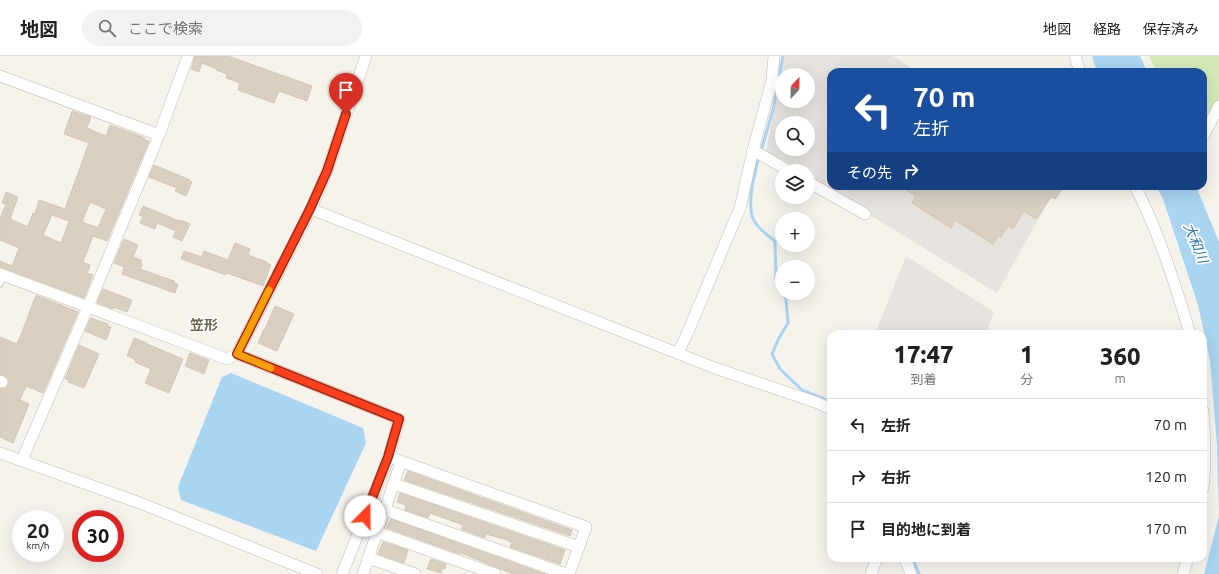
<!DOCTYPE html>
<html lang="ja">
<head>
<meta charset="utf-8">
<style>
  body { margin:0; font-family:Ubuntu,"Noto Sans JP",sans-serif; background:#f2f2f2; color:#222; height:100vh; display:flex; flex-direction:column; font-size:15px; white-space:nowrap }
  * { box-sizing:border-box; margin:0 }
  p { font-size:13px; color:#767676 }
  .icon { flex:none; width:22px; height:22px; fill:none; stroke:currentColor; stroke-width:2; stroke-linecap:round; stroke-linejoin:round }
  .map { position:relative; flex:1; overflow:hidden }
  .sheet { position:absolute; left:827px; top:274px; width:380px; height:232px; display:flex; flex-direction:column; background:#fff; border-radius:12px; box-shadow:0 4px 16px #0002 }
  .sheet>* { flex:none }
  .guide { position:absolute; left:827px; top:12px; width:380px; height:122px; border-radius:12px; box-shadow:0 4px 16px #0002; background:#1a4fa0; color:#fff; overflow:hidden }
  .needle { width:26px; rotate:22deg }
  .controls { position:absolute; left:775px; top:12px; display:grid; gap:8px }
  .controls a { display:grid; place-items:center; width:40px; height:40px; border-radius:50%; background:#fff; box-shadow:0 4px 16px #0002; font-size:20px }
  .speed { position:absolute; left:12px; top:454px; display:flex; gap:8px; font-size:20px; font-weight:700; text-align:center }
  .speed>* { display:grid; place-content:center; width:52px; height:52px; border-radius:50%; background:#fff; box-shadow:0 4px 16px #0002; line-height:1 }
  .speed small { font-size:10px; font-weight:400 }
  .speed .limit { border:6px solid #d22; background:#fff; color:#111 }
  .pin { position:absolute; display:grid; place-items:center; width:34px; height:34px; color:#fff; margin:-41px -17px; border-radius:50% 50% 50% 0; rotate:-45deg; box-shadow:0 0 4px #0007 }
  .pin .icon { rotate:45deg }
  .me { position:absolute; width:44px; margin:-22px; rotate:22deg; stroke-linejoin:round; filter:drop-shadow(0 0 3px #0008) }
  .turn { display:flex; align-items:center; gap:14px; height:84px; padding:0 20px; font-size:18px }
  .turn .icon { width:52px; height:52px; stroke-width:2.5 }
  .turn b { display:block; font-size:28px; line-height:34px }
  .then { display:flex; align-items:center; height:38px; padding:0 20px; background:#0003; gap:8px; font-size:15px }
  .eta { display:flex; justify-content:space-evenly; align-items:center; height:68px; text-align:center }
  .eta b { font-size:24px; font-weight:800; line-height:28px }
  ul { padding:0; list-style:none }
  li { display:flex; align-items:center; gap:12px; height:52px; padding:0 20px; border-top:1px solid #e0e0e0 }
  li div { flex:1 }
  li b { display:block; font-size:15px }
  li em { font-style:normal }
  header { display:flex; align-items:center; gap:24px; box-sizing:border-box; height:56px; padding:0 20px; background:#fff; border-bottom:1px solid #e0e0e0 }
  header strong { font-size:19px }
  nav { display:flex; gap:22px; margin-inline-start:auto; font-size:14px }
  .search { width:280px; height:36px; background:#f2f2f2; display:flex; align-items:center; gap:10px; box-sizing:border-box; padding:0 14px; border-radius:22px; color:#767676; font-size:15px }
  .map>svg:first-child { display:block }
  .industrial { fill:#e6e2dd; fill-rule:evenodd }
  .green { fill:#d2eab5 }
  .water { fill:#a9d4f2 }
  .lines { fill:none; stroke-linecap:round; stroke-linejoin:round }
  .stream { stroke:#a9d4f2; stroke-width:3 }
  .building { fill:#d8cfc1; stroke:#d3c7b4; fill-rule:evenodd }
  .lane-casing { stroke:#c2bbae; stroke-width:7 }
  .street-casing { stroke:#c2bbae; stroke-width:12 }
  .lane { stroke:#fff; stroke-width:5.5 }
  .street { stroke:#fff; stroke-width:11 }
  .route-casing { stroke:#a42913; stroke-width:10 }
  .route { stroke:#fc3f1d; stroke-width:7 }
  .slow { stroke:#f59e0b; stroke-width:7 }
  .labels { text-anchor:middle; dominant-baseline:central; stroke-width:3.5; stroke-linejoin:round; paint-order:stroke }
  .water-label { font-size:14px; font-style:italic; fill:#2e7ab2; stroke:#fff }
  .neighbourhood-label { font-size:14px; font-weight:bold; fill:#6e6250; stroke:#fff }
</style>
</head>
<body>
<header>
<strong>地図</strong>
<div class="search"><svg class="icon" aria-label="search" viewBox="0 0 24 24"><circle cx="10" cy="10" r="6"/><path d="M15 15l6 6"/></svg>ここで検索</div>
<nav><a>地図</a><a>経路</a><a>保存済み</a></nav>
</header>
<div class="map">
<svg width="1219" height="518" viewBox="0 0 1219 518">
  <rect width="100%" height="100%" fill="#f6f3ec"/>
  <g class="industrial">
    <path d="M785,0H893L917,16H831V130H1057L997,237L808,121V115H799L766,95ZM782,19H808V45H782ZM782,67H808V93H782Z"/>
    <path d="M906,200L994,256L986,278H875Z"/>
  </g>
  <path class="green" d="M1149,0H1219V43L1203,75V16H1157Z"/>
  <g class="water">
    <path d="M1092,0H1140L1147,16H1097Z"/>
    <path d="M1156,130H1196L1219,186V518H1204L1219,460L1217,390L1210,304L1198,249L1163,143Z"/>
    <path d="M231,317L363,372L366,387L316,495L181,444L178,431L222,321Z"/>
  </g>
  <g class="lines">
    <g class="stream">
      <path d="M761,95L773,54L783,0"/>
      <path d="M759,100C756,111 754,121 752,131C748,160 751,168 775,185L776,223L782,236"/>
      <path d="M783,237L786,243L788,267L779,282L772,298L780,313L802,334L831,346"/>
      <path d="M912,502L919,518"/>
    </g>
  </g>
  <g class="building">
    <path d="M195,0H228L312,30L307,45L279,35L274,47L238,34L240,27L226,22L227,18L216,14L217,13L202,7L199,16L191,13Z"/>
    <path d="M72,55L91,61L87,72L106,80L110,69L145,82L144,84L149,85L107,185L93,180L83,206L90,209L87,217L93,219L84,242L0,211V205L12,210L19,192L0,184V162L6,148L2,147L6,136L18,141L10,163L26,170H28L33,157L35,158L39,144L65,153L89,87L64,78ZM90,146L106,153L98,172L82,166ZM52,159L69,165L61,187L43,179Z"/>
    <path d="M154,109L190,124L189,125L192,126L186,140L175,135L177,132L149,121Z"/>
    <path d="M900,130H1064L1055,143L1051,141L1036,163L1024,155L1013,173L1008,170L1001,181L999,179L993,188L955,164L951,172L912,147L916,140Z"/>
    <path d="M143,150L179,165L180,164L190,168L182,185L173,181L176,175L157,167L155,173L140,167L143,161L139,159Z"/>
    <path d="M124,183L138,189L133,201L141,204V207L142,208L140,213L174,225V227L178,228L175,237L122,218L124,211L114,207Z"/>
    <path d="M235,187L250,193L248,199L267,206L266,207L271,209L263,230L227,217L226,219L181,203L184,195L202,201L204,195L228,204Z"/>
    <path d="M103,233L132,244L127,256L113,251V253L97,247Z"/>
    <path d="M36,239L78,256L43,337L26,330L20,344L29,348L13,387L0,381V333L6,332L9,326L8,322L0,318V281L17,288L24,271Z"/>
    <path d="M275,250L294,258L277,295L258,287L264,273H265Z"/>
    <path d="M91,262L108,268L107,270L111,271L106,284L85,275Z"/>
    <path d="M134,282L147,287V288L183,303L169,337L145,327L151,313L135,306L136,304L127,300Z"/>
    <path d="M79,289L99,298L84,332L68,326L69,324L65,323Z"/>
    <path d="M190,297L209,304L204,318L185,310Z"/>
    <path d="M408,415L572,474L570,480L404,424Z"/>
    <path d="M400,437L565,494L560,508L510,491L512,487L507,484L486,478L485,482L461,473L463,469L430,457L428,462L405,454L406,449L397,446Z"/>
    <path d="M391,463L545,518H513L461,497L460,498L387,472Z"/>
    <path d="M383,486L408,494L404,507L378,498Z"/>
    <path d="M431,503L446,508L445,513L443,512L441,517L427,513Z"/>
  </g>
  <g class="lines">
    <g class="lane-casing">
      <path id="lane" d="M0,228L4,219"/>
    </g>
    <g class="street-casing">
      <g id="street">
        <path d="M1075,0L1080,16"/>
        <path d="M0,20L159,79L88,251L22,404"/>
        <path d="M159,79L188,0"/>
        <path d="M1203,81L1219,50"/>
        <path d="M753,94L789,115"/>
        <path d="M808,126L865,158"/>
        <path d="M1135,130C1159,177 1175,227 1190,278"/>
        <path d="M311,153L715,312L818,347L831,353"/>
        <path d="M0,218L227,303L237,298L311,153L327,115L366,0"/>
        <path d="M678,297L687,278L740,152L753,94L772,24L774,0"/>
        <path d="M237,298L399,363L389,401L342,518"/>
        <path d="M0,325L2,326"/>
        <path d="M1203,355C1205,381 1206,407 1203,432"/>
        <path d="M0,397L140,447L317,518"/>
        <path d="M389,401L586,471L569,518"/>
        <path d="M394,428L579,491"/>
        <path d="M385,454L566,518"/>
        <path d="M377,476L495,518"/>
        <path d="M368,502L415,518"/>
        <path d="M905,502L911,518"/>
        <path d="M363,518L401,406"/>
        <path d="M871,518L877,502"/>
        <path d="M1183,518L1188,502"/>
      </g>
    </g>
    <use href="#lane" class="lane"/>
    <use href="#street" class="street"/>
  </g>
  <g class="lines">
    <g class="route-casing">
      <path id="route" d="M346,58L327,115L310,153L237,298L399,363L388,401L365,460"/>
    </g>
    <use href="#route" class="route"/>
    <path class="slow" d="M269,234L237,298L271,312"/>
  </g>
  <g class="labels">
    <g class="water-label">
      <text transform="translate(1196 187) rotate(68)">大和川</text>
    </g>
    <g class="neighbourhood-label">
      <text x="204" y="269">笠形</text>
    </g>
  </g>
</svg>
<div class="controls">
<a><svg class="needle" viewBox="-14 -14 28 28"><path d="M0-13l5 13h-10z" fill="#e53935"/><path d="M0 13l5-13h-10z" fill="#767676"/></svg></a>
<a><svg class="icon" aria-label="search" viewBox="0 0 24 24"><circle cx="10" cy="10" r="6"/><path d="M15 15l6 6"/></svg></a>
<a><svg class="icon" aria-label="layers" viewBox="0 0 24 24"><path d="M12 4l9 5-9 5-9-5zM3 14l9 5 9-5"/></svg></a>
<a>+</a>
<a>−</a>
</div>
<div class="speed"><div>20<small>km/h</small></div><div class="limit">30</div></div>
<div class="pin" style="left:346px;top:58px;background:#d93025"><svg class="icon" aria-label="arrive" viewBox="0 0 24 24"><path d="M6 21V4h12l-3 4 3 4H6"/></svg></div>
<svg class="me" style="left:365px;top:460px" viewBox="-20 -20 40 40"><circle r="19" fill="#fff"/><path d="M0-13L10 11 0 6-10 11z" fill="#fc3f1d"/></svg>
<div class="guide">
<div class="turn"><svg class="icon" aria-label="left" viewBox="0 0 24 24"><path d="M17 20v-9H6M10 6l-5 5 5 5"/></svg><div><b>70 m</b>左折</div></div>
<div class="then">その先<svg class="icon" aria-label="right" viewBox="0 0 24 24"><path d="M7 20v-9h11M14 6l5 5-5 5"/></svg></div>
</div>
<section class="sheet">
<div class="eta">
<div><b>17:47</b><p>到着</p></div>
<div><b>1</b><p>分</p></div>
<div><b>360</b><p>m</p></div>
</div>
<ul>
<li><svg class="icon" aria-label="left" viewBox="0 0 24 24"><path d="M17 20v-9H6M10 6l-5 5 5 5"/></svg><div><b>左折</b></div><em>70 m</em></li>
<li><svg class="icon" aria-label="right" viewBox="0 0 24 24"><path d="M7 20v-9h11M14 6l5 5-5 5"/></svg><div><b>右折</b></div><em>120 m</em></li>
<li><svg class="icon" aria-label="arrive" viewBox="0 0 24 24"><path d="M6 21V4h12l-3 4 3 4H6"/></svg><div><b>目的地に到着</b></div><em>170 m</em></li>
</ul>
</section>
</div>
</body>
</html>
